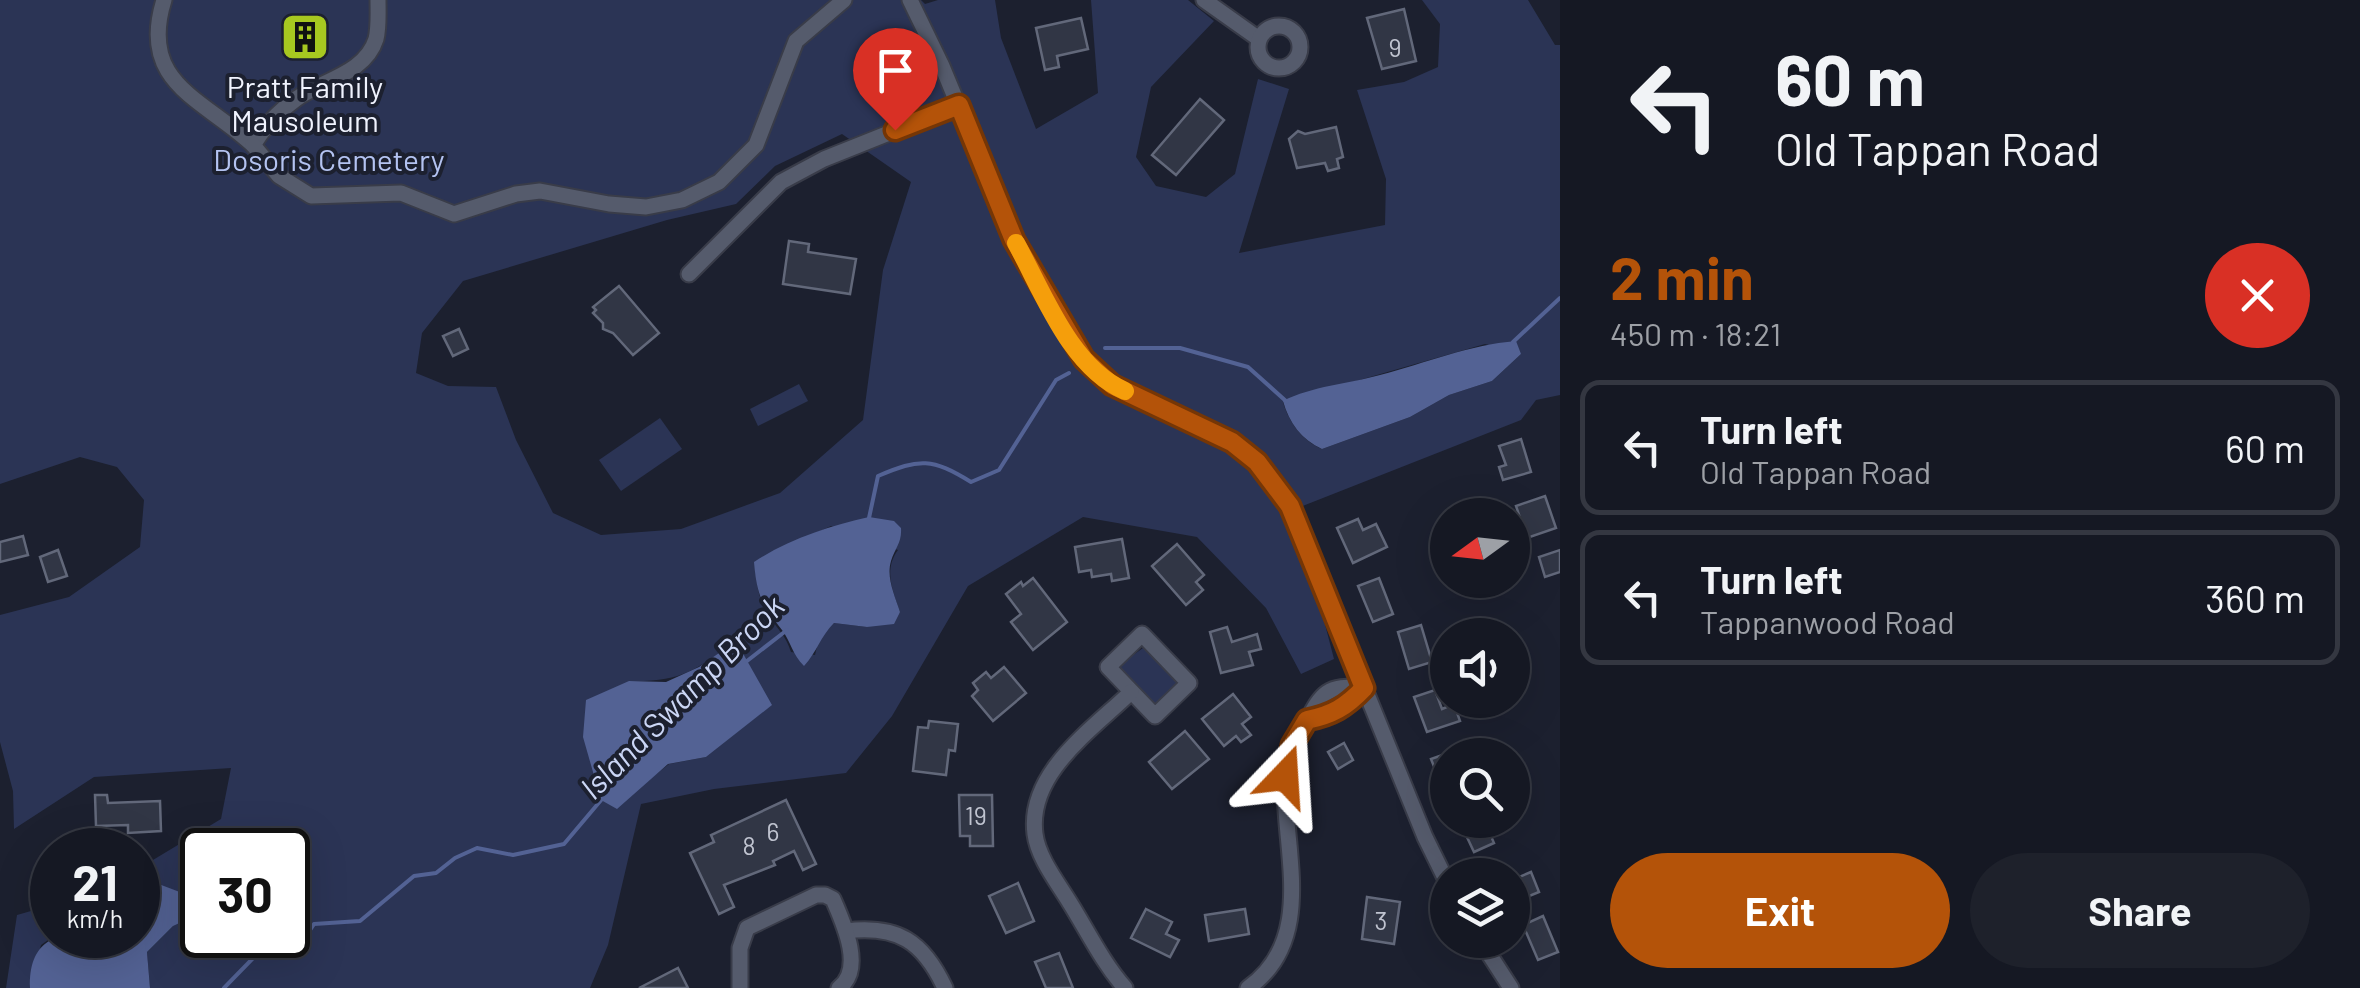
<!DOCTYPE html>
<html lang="en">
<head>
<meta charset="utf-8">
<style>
  body { margin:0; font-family:Barlow,sans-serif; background:#1e212b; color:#f1f3f6; height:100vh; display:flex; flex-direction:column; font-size:38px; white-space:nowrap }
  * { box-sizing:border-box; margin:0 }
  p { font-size:32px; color:#9da0a6 }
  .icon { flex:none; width:55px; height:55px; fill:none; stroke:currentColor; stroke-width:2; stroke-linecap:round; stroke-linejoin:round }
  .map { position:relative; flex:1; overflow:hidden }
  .sheet { display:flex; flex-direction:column; background:#151823; width:800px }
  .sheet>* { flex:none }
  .hud { background:#151823; color:#f1f3f6; overflow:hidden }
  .needle { width:65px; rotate:255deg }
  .controls { position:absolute; left:1430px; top:498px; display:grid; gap:20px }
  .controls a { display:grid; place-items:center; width:100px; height:100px; border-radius:50%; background:#151823; box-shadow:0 10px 40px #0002,0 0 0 2px #343741; font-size:50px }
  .speed { position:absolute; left:30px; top:828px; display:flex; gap:20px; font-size:50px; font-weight:700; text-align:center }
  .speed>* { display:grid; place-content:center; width:130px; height:130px; border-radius:50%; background:#151823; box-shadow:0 10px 40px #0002,0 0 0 2px #343741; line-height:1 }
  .speed small { font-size:25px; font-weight:400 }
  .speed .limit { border:5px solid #111; border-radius:15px; background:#fff; color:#111 }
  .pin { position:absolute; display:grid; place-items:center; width:85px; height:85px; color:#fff; margin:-102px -42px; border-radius:50% 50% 50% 0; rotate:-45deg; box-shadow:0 0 10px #0007 }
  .pin .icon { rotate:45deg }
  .me { position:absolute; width:110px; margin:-55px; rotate:20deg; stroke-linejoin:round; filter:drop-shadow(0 0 8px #0008) }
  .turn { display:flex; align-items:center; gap:35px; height:210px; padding:0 50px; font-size:45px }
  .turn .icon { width:130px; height:130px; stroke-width:2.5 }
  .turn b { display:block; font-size:70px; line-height:85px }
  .round { display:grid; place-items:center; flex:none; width:105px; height:105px; border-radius:52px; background:#1e212b }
  .summary { display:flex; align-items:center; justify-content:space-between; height:170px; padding:0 50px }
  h1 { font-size:60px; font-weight:700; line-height:75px; color:#b45309 }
  .primary-button { display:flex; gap:20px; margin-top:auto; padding:20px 50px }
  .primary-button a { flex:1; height:115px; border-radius:60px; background:#b45309; color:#fff; font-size:40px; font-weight:700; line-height:115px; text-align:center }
  .primary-button a+a { background:#1e212b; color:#f1f3f6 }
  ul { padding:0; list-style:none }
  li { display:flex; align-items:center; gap:30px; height:135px; margin:0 20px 15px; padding:0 30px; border:5px solid #343741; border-radius:20px }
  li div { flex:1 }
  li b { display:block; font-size:38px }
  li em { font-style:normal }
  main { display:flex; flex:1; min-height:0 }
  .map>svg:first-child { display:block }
  .green { fill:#2b3455; fill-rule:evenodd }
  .water { fill:#536294 }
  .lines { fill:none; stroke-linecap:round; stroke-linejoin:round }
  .stream { stroke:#536294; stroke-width:4 }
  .building { fill:#313645; stroke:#62687a; stroke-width:2.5 }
  .minor-casing { stroke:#393c49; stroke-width:19 }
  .minor { stroke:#555b6c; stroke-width:15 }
  .route-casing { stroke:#753606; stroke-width:25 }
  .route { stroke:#b45309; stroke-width:18 }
  .slow { stroke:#f59e0b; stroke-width:18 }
  .labels { text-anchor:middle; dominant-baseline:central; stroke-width:8; stroke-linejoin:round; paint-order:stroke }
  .number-label { font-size:25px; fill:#c0c4d0 }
  .poi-label { font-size:30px; fill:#f0f3fe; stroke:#1c202f }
  .park-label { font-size:30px; fill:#b4c3f1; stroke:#1c202f }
  .water-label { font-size:32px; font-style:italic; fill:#cbd6f5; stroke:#1c202f }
</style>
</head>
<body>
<main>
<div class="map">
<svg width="1560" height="988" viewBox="0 0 1560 988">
  <rect width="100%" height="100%" fill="#1c202f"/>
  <g class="green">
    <path d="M0,0H921L925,4L938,0H995L1001,38L1036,129L1098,93L1091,0H1188L1214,21L1151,87L1136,157L1156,186L1206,197L1235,174L1258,79L1289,89L1239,253L1385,225L1386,179L1357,90L1404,82L1438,67L1440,24L1422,0H1528L1555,45H1560V395L1536,400L1521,420L1295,509L1334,659L1301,674L1266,608L1197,537L1083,517L968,586L892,716L846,773L714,789L641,804L608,945L590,988H150L147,952L173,926L156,883L138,893V869L221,819L231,768L94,777L14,829L13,791L0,742V615L69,597L140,547L144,500L117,467L80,457L0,484ZM842,134L911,182L883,270L863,420L780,493L681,529L601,535L553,513L516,440L496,387L448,386L416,373L422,333L463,281L667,220L736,204L775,166ZM1485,344L1521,354L1492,381L1449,395L1410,417L1322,449C1303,441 1289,423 1283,402ZM831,526L898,550C883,570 893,591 900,612L867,627L834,623L819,638L815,655L791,652C786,636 778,630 770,617C758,600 756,582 755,562ZM736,641L771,705L706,757L669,764L646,782L629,681C682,682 694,671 736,641ZM202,850H288V935H202Z"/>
    <path d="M799,384L808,401L758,426L750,409Z"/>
    <path d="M660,418L682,449L621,491L599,460Z"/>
    <path d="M1143,648L1178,683L1155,706L1120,670L1122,663Z"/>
    <path d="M52,905V935H55L41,945L30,988H6L17,915Z"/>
  </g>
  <g class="water">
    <path d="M1516,341L1521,354L1492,381L1449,395L1410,417L1322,449C1302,440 1289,423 1283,401C1312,386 1348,384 1380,375C1426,363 1469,345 1516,341Z"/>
    <path d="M869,517L894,521L901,528C902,543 895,548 891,561C886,578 895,596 900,612L894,624L867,627L834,623C820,637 817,652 804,666C792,654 791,642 782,630C762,604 757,597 754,562C789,539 829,526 869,517Z"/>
    <path d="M736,641L772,705L706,757L668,764L617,809L601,800L583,737L586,700L629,681L666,682L699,667Z"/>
    <path d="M156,883L185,894L188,919L173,926L147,952L150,988H30C28,918 88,935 138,935V893Z"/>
  </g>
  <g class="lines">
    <g class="stream">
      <path d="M1513,342L1560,298"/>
      <path d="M1105,348H1180L1248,367L1287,402"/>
      <path d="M869,518L878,476C920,458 932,458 971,482L999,470L1056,380L1069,373"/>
      <path d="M747,661L787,630"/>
      <path d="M183,905L202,906"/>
      <path d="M241,935C271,964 293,958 314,924L360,921L414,876L436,873L455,858L477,848L513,855L564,844L602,799"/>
      <path d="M224,988L259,952"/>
    </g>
  </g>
  <g class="building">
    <path d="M1404,9L1416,61L1382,69L1367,18Z"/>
    <path d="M1081,18L1088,49L1057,56L1059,67L1045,70L1036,28Z"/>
    <path d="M299,19L306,20L318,45L303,53L291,28L292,22Z"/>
    <path d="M1200,99L1224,120L1176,175L1152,155Z"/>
    <path d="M1336,127L1343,157L1337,159L1339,168L1328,171L1325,163L1297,168L1289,139L1298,131L1305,134Z"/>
    <path d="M789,241L809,244L808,252L856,259L850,294L783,284Z"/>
    <path d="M619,286L659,333L633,355L613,333L603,329V323L593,313L596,310L593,307Z"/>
    <path d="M459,329L468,349L453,356L443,336Z"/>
    <path d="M1521,439L1531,472L1503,480L1499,467L1506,465L1499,446Z"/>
    <path d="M1545,496L1556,528L1527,538L1516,506Z"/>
    <path d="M1358,519L1363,530L1376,524L1387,547L1353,563L1337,528Z"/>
    <path d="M23,536L28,555L0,562V542Z"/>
    <path d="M1122,539L1129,578L1112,581L1111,574L1092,577L1091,570L1079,572L1075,547Z"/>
    <path d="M1177,544L1204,575L1196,582L1203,590L1186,605L1152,566Z"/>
    <path d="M58,550L67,576L48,582L40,557Z"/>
    <path d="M1560,550V572L1545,577L1539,557Z"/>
    <path d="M1033,578L1067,622L1033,650L1011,622L1021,614L1006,594L1021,582L1023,586Z"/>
    <path d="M1379,578L1393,614L1373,622L1358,586Z"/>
    <path d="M1421,625L1432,662L1409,669L1398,632Z"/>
    <path d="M1227,627L1232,642L1257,634L1261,649L1249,652L1253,665L1221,673L1210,632Z"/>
    <path d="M1004,667L1026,693L993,721L972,696L978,690L973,683L986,672L991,678Z"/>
    <path d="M1435,690L1442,709L1454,704L1460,721L1427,732L1414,697Z"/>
    <path d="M1233,694L1251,717L1242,724L1251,735L1241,742L1236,736L1224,746L1202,719Z"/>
    <path d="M929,721L958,724L955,751L949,750L946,775L913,771L918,727L928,728Z"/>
    <path d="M1185,731L1209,759L1172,789L1149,762Z"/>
    <path d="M1344,743L1353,760L1338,769L1328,752Z"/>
    <path d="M1448,753V799H1447L1431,759Z"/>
    <path d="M95,795H107L108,803L160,801L161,831L128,833V825L96,826Z"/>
    <path d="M959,795H992L993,846H970V836H960Z"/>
    <path d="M786,800L816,864L803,870L794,851L773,861L775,865L724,885L734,907L719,914L690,853L714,842L711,835Z"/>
    <path d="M1459,820H1484L1494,843L1474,852Z"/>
    <path d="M1531,872L1539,892L1512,903V880Z"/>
    <path d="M1018,883L1034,921L1006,933L989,896Z"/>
    <path d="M1367,897L1400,902L1394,944L1362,939Z"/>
    <path d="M1146,909L1172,922L1166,934L1179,940L1170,957L1131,938Z"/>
    <path d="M1245,909L1249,934L1209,941L1205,915Z"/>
    <path d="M1543,916L1558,952L1538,960L1523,925Z"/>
    <path d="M1059,953L1073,988H1046L1035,962Z"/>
    <path d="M678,968L688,988H639Z"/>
  </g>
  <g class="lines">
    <g class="minor-casing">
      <g id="minor">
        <path d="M164,0C138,83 202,98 253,145C264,127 279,111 296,99C322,80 365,74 376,39C379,27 378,13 378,0"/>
        <path d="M910,0L942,66L1014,240L1084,359L1112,385L1232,442L1257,463L1290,505L1425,837L1448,884"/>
        <path d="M1204,0L1259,39"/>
        <circle cx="1279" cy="47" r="21"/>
        <path d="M253,145L279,176L311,196L401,193L454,214L516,194L540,191L609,204L646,207L682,200L719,182L756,145L796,41L844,0"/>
        <path d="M689,274L781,182L824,159L959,105"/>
        <path d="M1142,634L1189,683L1155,716L1108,667Z"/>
        <path d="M1307,720C1332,715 1346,707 1364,687"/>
        <path d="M846,931C898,925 923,941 945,988"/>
        <path d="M1480,940L1511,988"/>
        <path d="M740,988V948L747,928L816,895H825L833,899C843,922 865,969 839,988"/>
        <path d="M1125,988C1103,963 1088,932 1070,903C1058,883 1038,858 1035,834C1027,773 1093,729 1131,692"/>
        <path d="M1248,988C1317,939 1283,849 1285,780C1286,758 1296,741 1306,723C1323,691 1326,686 1364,687"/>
      </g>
    </g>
    <use href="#minor" class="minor"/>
  </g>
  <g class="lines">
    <g class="route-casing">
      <path id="route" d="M895,130L959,105L1014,240L1084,359L1112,385L1232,442L1257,462L1290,506L1364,688C1346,707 1332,715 1307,720L1292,745L1285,776"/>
    </g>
    <use href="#route" class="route"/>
    <path class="slow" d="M1016,243C1043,292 1070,367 1125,391"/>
  </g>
  <defs>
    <g id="building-square" transform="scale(2.5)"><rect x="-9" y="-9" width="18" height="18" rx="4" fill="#a7c820" stroke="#1c202f"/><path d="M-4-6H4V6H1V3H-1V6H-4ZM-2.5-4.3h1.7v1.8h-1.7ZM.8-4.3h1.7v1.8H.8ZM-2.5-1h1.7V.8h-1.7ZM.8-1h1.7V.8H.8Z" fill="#111"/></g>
  </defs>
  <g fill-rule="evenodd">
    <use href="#building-square" x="305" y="37"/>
  </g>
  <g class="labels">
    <g class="number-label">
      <text x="1395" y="47">9</text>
      <text x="976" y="815">19</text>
      <text x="773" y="831">6</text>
      <text x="749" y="845">8</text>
      <text x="1381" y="920">3</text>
    </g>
    <g class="poi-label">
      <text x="305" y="86">Pratt Family<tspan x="305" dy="34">Mausoleum</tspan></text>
    </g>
    <g class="park-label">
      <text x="329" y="159">Dosoris Cemetery</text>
    </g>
    <g class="water-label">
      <text transform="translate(681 696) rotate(-45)">Island Swamp Brook</text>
    </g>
  </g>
</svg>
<div class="controls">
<a><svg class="needle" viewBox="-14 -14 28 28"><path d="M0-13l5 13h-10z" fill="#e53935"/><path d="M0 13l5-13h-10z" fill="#9da0a6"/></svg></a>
<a><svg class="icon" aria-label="sound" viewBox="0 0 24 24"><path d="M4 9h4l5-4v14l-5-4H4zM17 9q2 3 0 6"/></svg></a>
<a><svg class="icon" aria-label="search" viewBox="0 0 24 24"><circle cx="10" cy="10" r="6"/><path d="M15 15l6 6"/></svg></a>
<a><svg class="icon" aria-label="layers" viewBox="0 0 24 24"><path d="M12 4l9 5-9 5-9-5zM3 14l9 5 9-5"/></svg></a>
</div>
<div class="speed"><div>21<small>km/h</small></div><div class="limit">30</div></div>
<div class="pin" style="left:895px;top:130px;background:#d93025"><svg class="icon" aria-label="arrive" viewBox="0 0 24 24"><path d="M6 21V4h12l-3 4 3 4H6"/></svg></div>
<svg class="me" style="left:1285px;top:776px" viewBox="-20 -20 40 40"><path d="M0-17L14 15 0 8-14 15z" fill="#b45309" stroke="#fff" stroke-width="4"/></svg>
</div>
<section class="sheet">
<div class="hud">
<div class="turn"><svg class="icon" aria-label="left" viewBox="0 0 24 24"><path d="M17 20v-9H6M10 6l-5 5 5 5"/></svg><div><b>60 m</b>Old Tappan Road</div></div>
</div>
<div class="summary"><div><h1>2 min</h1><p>450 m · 18:21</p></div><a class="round" style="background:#d93025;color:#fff"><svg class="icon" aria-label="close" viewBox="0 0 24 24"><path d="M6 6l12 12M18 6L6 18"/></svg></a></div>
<ul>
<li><svg class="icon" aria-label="left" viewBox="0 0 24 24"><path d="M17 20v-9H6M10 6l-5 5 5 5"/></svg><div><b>Turn left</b><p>Old Tappan Road</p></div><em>60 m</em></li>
<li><svg class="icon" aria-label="left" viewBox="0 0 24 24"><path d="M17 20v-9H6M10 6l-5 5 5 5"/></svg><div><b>Turn left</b><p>Tappanwood Road</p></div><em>360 m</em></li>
</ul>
<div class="primary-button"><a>Exit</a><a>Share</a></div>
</section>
</main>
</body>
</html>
